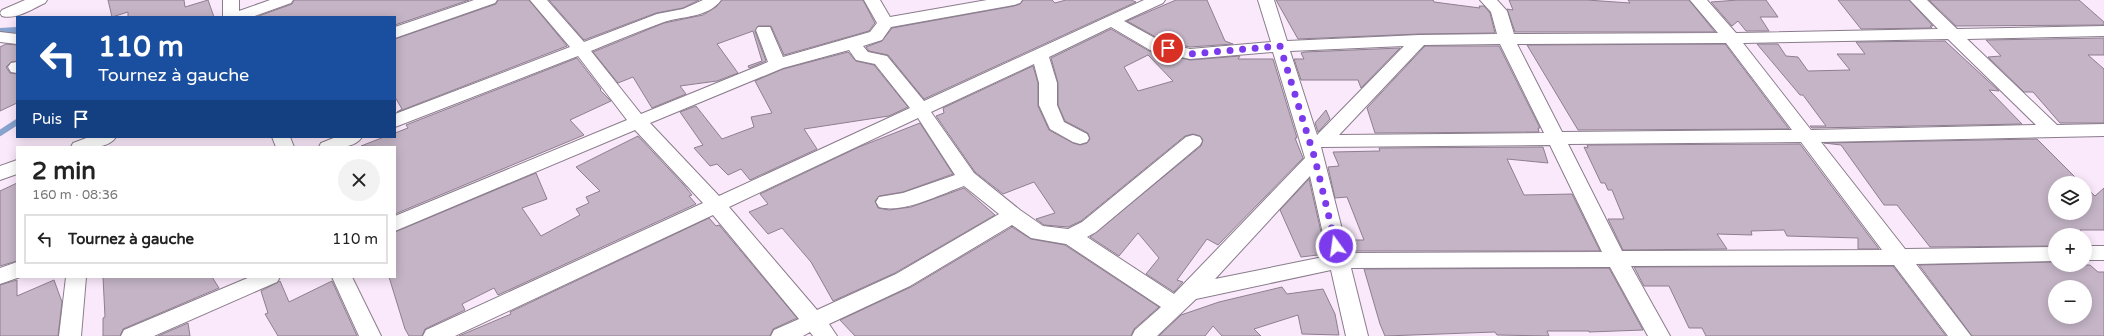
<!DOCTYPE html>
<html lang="fr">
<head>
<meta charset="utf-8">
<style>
  body { margin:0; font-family:"Varela Round",sans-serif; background:#f2f2f2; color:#222; height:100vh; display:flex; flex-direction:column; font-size:15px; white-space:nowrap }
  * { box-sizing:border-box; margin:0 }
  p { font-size:13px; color:#767676 }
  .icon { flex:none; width:22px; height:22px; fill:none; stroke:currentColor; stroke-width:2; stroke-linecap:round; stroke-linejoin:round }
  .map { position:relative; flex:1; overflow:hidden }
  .panel { position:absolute; left:16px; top:146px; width:380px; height:132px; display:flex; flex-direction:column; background:#fff; border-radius:0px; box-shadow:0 2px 10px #0003 }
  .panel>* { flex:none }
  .top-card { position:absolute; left:16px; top:16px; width:380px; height:122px; border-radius:0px; box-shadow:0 2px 10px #0003; background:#1a4fa0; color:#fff; overflow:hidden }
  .tools { position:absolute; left:2048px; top:176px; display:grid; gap:8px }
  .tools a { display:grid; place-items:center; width:44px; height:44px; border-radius:50%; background:#fff; box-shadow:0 2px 10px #0003; font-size:20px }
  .pin { position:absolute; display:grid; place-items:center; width:34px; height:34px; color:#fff; margin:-17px; border:2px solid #fff; border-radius:50%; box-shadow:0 1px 4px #0007 }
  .me { position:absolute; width:44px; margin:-22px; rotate:346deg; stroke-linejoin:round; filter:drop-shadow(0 0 3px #0008) }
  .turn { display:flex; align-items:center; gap:14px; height:84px; padding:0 16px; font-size:18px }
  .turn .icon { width:52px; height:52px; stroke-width:2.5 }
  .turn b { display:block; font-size:28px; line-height:34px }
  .then { display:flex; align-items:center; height:38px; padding:0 16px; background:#0003; gap:8px; font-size:15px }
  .round { display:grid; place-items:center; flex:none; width:42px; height:42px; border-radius:21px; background:#f2f2f2 }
  .summary { display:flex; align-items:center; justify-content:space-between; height:68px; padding:0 16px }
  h1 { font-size:24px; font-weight:800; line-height:30px }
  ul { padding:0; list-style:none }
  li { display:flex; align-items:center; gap:12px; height:50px; margin:0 8px 6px; padding:0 8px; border:2px solid #e0e0e0; border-radius:0px }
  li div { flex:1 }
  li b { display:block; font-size:15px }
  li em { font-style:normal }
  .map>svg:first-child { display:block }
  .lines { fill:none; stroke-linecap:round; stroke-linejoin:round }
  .stream { stroke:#87a3ce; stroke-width:6 }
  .building { fill:#c4b4c6; stroke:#8e7f90; fill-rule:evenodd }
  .minor-casing { stroke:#8a7c8c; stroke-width:2 }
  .minor { fill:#fff; fill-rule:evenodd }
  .route { stroke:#7c3aed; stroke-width:7; stroke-dasharray:0 12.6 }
</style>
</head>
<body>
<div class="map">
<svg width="2104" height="336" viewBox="0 0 2104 336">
  <rect width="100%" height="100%" fill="#fae9fb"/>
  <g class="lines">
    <g class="stream">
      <path d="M0,31L17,30"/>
      <path d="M0,133L17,122"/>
    </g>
  </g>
  <g class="building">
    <path d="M108,0H184L185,7L208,0L214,17H128V12L112,17Z"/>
    <path d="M294,0H469L395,25V17H256L292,4Z"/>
    <path d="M498,0H529L567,46L397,112L402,109L395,97V39L496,4Z"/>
    <path d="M549,0H699L683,8L656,13L584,40Z"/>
    <path d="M722,0H863L875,23L869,31L784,55L771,26H758L755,31L766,61L749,68L748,66L762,61L753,31L717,44L738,73L717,81L680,86L686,94L652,108L633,77L618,83L593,52L664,23L703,15L716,7Z"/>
    <path d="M1023,0H1052L1055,3L1066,0H1131L1136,2L924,99L888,55L869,51L866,47L882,41L892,28L1014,6L1020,4Z"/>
    <path d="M1176,0H1207L1225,41L1233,44L1190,47L1163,41L1127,21Z"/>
    <path d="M1276,0H1433L1434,2L1480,8L1479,6H1484L1490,13L1495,33L1419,34L1298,39Z"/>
    <path d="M1509,0H1587L1630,3L1628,0H1689L1715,32H1515L1507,9L1513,10Z"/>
    <path d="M1738,0H1766L1778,17H1760L1769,31H1746L1738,21L1732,26L1711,2Z"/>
    <path d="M1838,0H1909L1933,26H1930L1932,28L1861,29Z"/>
    <path d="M1929,0H2079L2104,22V25L1956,26Z"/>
    <path d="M1111,29L1149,51L1190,60L1240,56L1238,59H1273L1297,138H1295L1303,158L1218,245L1207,239L1177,280L1183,282L1174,292L1146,274L1159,258L1138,233L1119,256L1090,237L1201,146L1203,140L1200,136L1193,134L1185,136L1081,221L1068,227L1044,225L1036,219L1055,213L1034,182L1003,194L975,172L936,116L944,113L943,108L1033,66L1038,83V106L1049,130L1073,143L1080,145L1087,143L1090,139L1088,133L1065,121L1058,105V83L1051,58ZM1148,55L1173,81L1138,91L1124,67Z"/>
    <path d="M2104,38V55H2088L2104,69V123H2060L2033,92H2024L1988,57L2001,56L1986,40Z"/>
    <path d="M1945,41L1999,91L1989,90L2022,124L1812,128L1810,126H1826L1803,95H1800L1757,44H1778L1786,56L1798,57L1808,71L1850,70L1837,54H1865L1856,42Z"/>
    <path d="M6,44L17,45V61L11,62L6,67L10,73L17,74V103L0,111V47Z"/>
    <path d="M1725,44L1789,129L1578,130L1527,45Z"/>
    <path d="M1425,46H1499L1540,128H1538L1539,132L1375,133L1367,108Z"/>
    <path d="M1400,48L1361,88L1358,80H1301L1294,59H1304L1301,53L1305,52Z"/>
    <path d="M848,52L856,61L874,65L908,107L889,116L804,129L817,149L750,180L741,169L728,175L717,164L710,166L694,148L703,145L680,112L696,106L722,139L754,127L751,117L772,113L755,81L783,69Z"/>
    <path d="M577,58L601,89L600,90L611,101L570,120L584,135L395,214V147L361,146L384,137H395V133L408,128L406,125Z"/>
    <path d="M1326,110L1330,119L1318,132L1315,123Z"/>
    <path d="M920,123L953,174L903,192L879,196L875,201L878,208L889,210L911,207L964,188L995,215L895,273L833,301L811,262L782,228L768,234L749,212L768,204L760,194L859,147Z"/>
    <path d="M638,136L683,184L692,195L689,196L696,204L498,295L494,288L462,304L465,310L425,329L422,336H409L405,329L389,277H395V232L536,173L547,199L522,208L541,236L580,215L576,209L589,203L586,197L600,191L576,167Z"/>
    <path d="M2037,139L2081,183H2055V213H2085V187L2095,196L2104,188V230H2080L2084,235H2055V246L1930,247L1897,205H1884L1841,145L1824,143Z"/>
    <path d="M1800,144L1879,249H1858V238L1787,236L1784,230L1751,231L1752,235L1717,234L1727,249L1623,250L1608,219H1624L1612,190H1608L1605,183H1601L1584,147L1588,148L1587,145Z"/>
    <path d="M1543,147L1548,163L1507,159L1524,195L1572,194L1600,251H1349L1347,240H1364L1347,197L1335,198L1328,167L1339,166L1333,152L1380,151L1379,148Z"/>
    <path d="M1309,179L1326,254L1301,257L1280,210Z"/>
    <path d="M17,183V261L0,266V191Z"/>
    <path d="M709,218L716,226L719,225L797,318L773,329L770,336H459L511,314L510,312Z"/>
    <path d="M1012,227L1031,239L1065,245L1159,307L1134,329L1131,336H855L840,320L911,287Z"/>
    <path d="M2055,262V265H2090L2098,272H2104V336H1972L1919,265ZM2055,287H2085V317H2055Z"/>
    <path d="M1893,266L1946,336H1706L1702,328H1689L1669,286H1644L1634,267Z"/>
    <path d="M1609,268L1643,330L1589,332V331H1547L1549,336L1497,335L1495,332L1385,336L1380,324L1364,269Z"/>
    <path d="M103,277H212L219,288L123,329L120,336H103V318L105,317Z"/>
    <path d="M17,280V296L54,280L62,302L58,336H0V285Z"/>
    <path d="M280,281L289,302L332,281L357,336H278L265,314L268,313L261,291Z"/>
    <path d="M1282,287L1287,294L1323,289L1335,314L1339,335L1302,334L1298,315L1254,329L1261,336H1222L1213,326L1205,336H1159L1181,315L1219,302Z"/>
    <path d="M188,323L190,336H158Z"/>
  </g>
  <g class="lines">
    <g class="minor-casing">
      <g id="minor">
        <path d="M25,0H47L45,3C32,9 16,20 2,16L0,13L2,10Z"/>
        <path d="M223,0H239V11L270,0H293L291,3L252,17H223Z"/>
        <path d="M474,0H497L495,3L395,38V27Z"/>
        <path d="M530,0H547L584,42L657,14L683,9L703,0H721C708,18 682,16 664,22C639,31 615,41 591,51L641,114L768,62L756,30L758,27H770L783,57L870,32L877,23L864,0H880L890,17L987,0H1022L1020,3L1014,5L891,27L882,40L863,46L868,52L887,56L924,101L1144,0H1165L1163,3L1124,21L1162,42L1190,49L1271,42L1258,0H1274L1287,41L1419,35L1497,34L1491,12L1480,0H1497L1507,11L1514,34L1718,33L1690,0H1707L1736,33L1938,29L1910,0H1927L1957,29L2104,26V36L1967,39L2057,125L2104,124V136L1821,142L1905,249L2055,247V261L1916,264L1971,336H1948L1894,265L1631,266L1670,336H1648L1610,267L1351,268L1368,336H1346L1331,270L1196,299L1157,336H1132L1135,330L1161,307L1066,244L1031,238L1012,225L910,286L829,324L837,336H813L810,332L803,336H771L774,330L799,319L713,215L455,336H423L426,330L703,203L635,130L395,231V216L627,120L578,56L395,127V114L570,47ZM1111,27L1150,50L1190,59L1273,52L1305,158L1174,294L1087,237L1096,232L1200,145L1202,141L1200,137L1193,135L1186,137L1082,222L1068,229L1043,226L1020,210L974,173L931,112L1034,64L1039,83V105L1050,129L1073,142L1080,144L1087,142L1089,138L1087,134L1064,122L1057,105V83L1049,57ZM1948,39L2036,125L1811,130L1743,43ZM1726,43L1792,130L1562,132L1517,44ZM1500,44L1544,133L1339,135L1424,45ZM1404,46L1317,135L1290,51ZM849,50L856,60L875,64L910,108L719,196L650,123L783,68ZM918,118L955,175L903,193L879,197L876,202L879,207C903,214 941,194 964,186L999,214L896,274L817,310L729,207ZM1801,142L1882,250L1622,251L1568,144ZM1550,145L1602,252L1348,253L1321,147ZM1310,176L1328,256L1215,279Z"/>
        <path d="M0,32L17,34V44L0,42Z"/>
        <path d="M17,62V73L11,72L8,67L11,63Z"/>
        <path d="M89,137H116C108,150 85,147 71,147L73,143Z"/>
        <path d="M272,137H290L294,147H276Z"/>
        <path d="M336,137H362C354,150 332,147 319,147L321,143Z"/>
        <path d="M17,160V174L0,180V166Z"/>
        <rect x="2085" y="246" width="19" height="14"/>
        <path d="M17,262V277H20L0,284V268Z"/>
        <path d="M66,277H86L81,336H59Z"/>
        <path d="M250,277H280L277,282L154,336H121L124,330Z"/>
        <path d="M332,277H352L381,336H359Z"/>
      </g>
    </g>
    <use href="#minor" class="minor"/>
  </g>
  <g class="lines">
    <path class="route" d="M1168,48L1190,54L1280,46L1315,159L1336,246"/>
  </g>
</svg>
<div class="tools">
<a><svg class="icon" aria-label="layers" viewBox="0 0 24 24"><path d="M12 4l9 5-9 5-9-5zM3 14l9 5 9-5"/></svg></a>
<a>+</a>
<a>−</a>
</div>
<div class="pin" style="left:1168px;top:48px;background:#d93025"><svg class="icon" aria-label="arrive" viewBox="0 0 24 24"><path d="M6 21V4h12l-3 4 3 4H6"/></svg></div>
<svg class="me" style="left:1336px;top:246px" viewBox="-20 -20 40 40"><circle r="17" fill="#7c3aed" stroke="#fff" stroke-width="3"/><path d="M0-11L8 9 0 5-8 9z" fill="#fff"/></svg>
<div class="top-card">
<div class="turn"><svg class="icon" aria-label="left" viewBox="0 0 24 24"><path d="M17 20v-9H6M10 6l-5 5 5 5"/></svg><div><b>110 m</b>Tournez à gauche</div></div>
<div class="then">Puis<svg class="icon" aria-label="arrive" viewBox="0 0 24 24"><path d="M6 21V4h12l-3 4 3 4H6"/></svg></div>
</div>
<section class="panel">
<div class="summary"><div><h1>2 min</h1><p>160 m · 08:36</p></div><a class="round"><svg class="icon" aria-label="close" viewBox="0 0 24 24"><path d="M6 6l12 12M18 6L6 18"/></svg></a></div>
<ul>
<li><svg class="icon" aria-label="left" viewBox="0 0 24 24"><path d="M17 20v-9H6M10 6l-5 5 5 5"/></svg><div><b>Tournez à gauche</b></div><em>110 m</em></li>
</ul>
</section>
</div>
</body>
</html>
